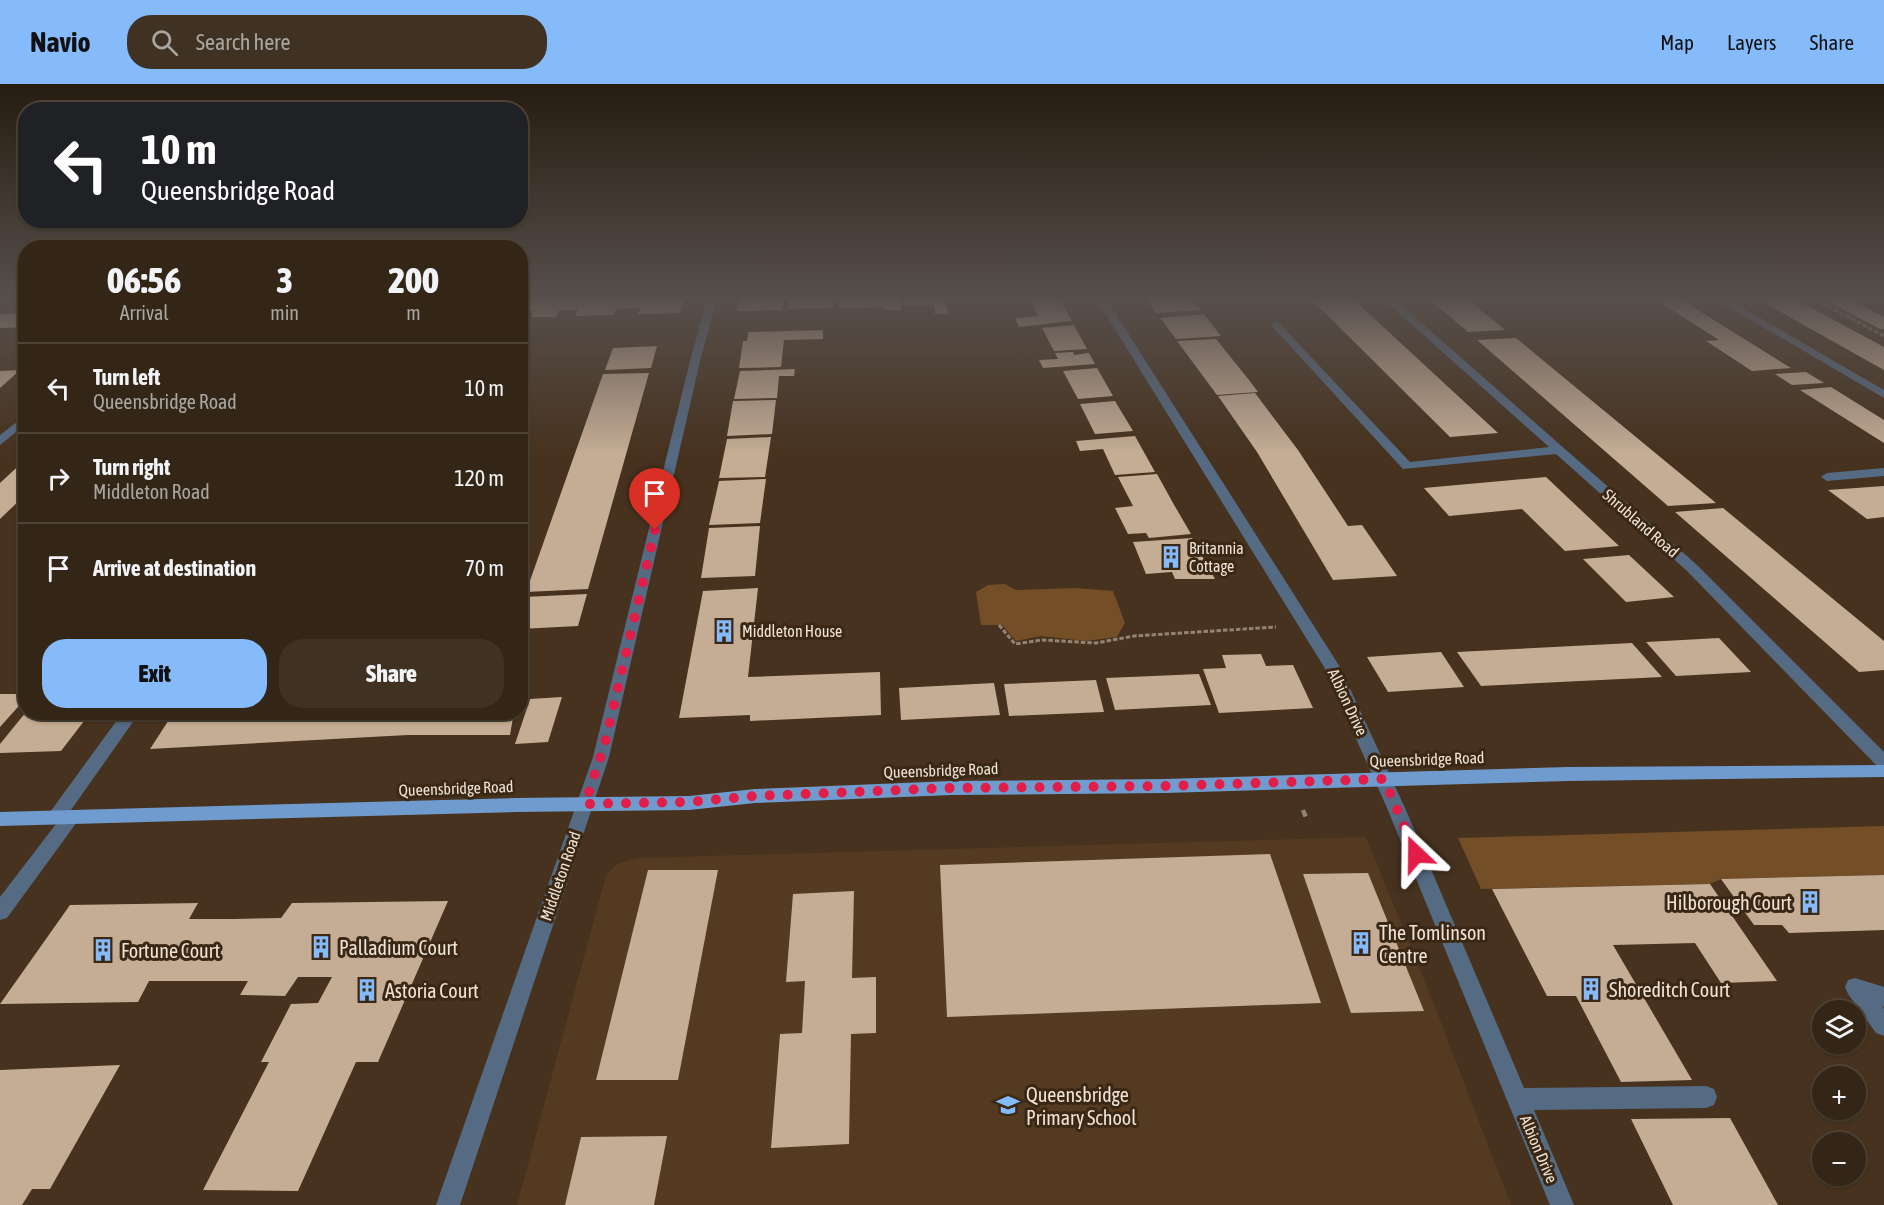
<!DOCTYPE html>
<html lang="en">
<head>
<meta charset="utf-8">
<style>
  body { margin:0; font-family:"Asap Condensed",sans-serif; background:#3f3223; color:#f1f3f6; height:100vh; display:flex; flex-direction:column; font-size:22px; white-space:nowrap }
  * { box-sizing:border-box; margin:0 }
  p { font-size:20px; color:#a9a5a1 }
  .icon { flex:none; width:33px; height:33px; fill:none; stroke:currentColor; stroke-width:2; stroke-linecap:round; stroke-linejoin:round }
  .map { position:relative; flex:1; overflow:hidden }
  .sheet { position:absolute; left:18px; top:156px; width:510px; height:480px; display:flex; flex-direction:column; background:#342616; border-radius:24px; box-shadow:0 2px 4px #0004,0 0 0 2px #4e4335 }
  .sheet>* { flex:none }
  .hud { position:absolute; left:18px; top:18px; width:510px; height:126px; border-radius:24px; box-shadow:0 2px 4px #0004,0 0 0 2px #4e4335; background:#202124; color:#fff; overflow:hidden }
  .tools { position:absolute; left:1812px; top:916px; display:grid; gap:12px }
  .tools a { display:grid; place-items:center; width:54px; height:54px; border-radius:50%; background:#342616; box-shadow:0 2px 4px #0004,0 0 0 2px #4e4335; font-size:30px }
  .pin { position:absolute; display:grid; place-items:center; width:51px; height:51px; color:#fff; margin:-62px -26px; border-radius:50% 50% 50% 0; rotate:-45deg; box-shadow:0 0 6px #0007 }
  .pin .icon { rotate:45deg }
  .me { position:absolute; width:66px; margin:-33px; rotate:337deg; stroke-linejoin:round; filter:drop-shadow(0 0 4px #0008) }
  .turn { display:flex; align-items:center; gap:21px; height:126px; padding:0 24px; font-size:27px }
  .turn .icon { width:78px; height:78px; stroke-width:2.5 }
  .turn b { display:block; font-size:42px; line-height:51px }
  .eta { display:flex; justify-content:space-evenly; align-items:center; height:102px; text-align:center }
  .eta b { font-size:36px; font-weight:800; line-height:42px }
  .primary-button { display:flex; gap:12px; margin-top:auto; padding:12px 24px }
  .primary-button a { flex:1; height:69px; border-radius:24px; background:#85bbfb; color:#111; font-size:24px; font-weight:800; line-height:69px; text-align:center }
  .primary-button a+a { background:#3f3223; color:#f1f3f6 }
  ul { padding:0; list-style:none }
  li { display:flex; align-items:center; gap:18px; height:90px; padding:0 24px; border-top:2px solid #4e4335 }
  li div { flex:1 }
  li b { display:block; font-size:22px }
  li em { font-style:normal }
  header { display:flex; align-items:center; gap:36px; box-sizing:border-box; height:84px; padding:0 30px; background:#85bbfb; color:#111 }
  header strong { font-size:28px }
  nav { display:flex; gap:33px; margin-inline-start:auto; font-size:21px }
  .search { width:420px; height:54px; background:#3f3223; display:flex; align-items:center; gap:15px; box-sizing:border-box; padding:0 21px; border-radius:24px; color:#a9a5a1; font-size:22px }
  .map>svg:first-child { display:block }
  .built { fill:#533a20 }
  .green { fill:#734e26 }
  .building { fill:#c5ad95 }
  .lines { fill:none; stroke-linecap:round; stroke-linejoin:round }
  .path-far1 { stroke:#938372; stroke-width:3; stroke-dasharray:4.5 2; stroke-linecap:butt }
  .path { stroke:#938372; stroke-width:4.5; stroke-dasharray:7 4; stroke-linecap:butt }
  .minor { fill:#556a83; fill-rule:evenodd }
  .major { fill:#6f9bcf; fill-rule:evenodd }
  .route { stroke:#e11d48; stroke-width:10; stroke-dasharray:0 18 }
  .labels { text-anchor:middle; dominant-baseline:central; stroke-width:6; stroke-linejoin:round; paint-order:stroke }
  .street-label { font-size:16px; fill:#efe3d7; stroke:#3b2814 }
  .poi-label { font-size:16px; fill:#efe3d7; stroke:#3b2814; text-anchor:start }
  .near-poi-label { font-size:20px; fill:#efe3d7; stroke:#3b2814; text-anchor:start }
</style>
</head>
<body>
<header>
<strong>Navio</strong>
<div class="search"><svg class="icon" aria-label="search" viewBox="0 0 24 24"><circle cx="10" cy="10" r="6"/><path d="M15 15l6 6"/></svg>Search here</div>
<nav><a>Map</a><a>Layers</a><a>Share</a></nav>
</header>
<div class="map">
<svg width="1884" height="1121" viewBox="0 0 1884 1121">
  <rect width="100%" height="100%" fill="#46321e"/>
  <path class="built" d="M1366,753L1434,920L1511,1121H517L606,791L617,780L638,774Z"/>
  <g class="green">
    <path d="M1005,500L1016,506L1076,504L1113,507L1125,539L1117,553L1086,557L1041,552L1016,557L1002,541H981L976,508L988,501Z"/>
    <path d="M1884,742V791L1721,795L1710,800L1481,805L1458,754Z"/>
  </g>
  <g class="building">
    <path d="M520,213H685L680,229L638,230L640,224L616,225L613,231L575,232L578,226H559L556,233H531L534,227H520Z"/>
    <path d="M740,213H784L782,226L736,227Z"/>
    <path d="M789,213H834L833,224L788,225Z"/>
    <path d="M840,213H901L902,226H884V223L839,224Z"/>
    <path d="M905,213H945L948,230H935L934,221L906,222Z"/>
    <path d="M948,213H969V219H949Z"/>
    <path d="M1002,213H1052V215L1004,217Z"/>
    <path d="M1145,213H1190L1201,226L1156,229Z"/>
    <path d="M1309,213H1351L1498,349L1450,353Z"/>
    <path d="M1427,213H1465L1505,246L1468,248Z"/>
    <path d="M1642,213H1677L1791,284L1752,287L1706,257L1719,256L1658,217H1649Z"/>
    <path d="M1754,213H1791L1884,263V286Z"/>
    <path d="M1819,213H1846L1884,233V245H1880Z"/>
    <path d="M1060,216L1072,237L1019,243L1015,234L1038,232L1030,217Z"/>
    <path d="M26,229V243L0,244V230Z"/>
    <path d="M1204,230L1221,252L1176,255L1160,234Z"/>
    <path d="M1074,241L1087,265L1054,267L1042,244Z"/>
    <path d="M823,246V255L784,256L781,283L739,284L743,257H747L748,248Z"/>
    <path d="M1516,254L1545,278L1716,419L1668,422L1477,256Z"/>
    <path d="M1216,255L1249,296L1258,308L1217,311L1177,257Z"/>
    <path d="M657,262L651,284L605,286L613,264Z"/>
    <path d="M1073,268L1074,271L1089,269L1095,280L1043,284L1039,276L1058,275L1055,269Z"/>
    <path d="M1097,284L1113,312L1078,315L1063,287Z"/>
    <path d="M795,285L794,292H779L777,314L734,315L740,287Z"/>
    <path d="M20,286L0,304V287Z"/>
    <path d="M1806,288L1824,299L1792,301L1775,290Z"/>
    <path d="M649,289L588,505L526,508L603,290Z"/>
    <path d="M1831,303L1884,336V359L1800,306Z"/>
    <path d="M1255,309L1298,366L1348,442L1362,441L1397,492L1333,496L1257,368L1218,312Z"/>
    <path d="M776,316L772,350L727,352L733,317Z"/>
    <path d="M1115,317L1133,347L1095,350L1080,320Z"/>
    <path d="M1135,352L1155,388L1115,391L1103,365L1080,367L1076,357Z"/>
    <path d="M771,353L765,393L719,394L727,355Z"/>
    <path d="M26,375V410L0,435V399Z"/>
    <path d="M1157,390L1173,419L1191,450L1149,454L1146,449L1128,450L1115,424L1133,422L1118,393Z"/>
    <path d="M1546,393L1619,462L1565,467L1522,425L1449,432L1424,404Z"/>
    <path d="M766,395L760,439L709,441L719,397Z"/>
    <path d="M1884,402V433L1867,435L1828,406Z"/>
    <path d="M1723,424L1884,557V586L1859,588L1675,428Z"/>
    <path d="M760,442L755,492L701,494L709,444Z"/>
    <path d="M1192,454L1215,495H1175L1172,488L1146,490L1133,458Z"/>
    <path d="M1629,471L1674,513L1626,518L1583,475Z"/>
    <path d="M758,504L748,593L880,588L881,631L750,637V631L679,634L703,507Z"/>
    <path d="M587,510L578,542L520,545V523L524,513Z"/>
    <path d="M1719,554L1751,588L1676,592L1646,558Z"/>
    <path d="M1632,559L1662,593L1481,602L1457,568Z"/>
    <path d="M1441,568L1464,603L1388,608L1367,573Z"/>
    <path d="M1261,570L1266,582L1293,581L1313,624L1219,629L1203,585L1226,584L1222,571Z"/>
    <path d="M1199,590L1211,621L1115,626L1106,594Z"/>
    <path d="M1096,596L1104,628L1009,632L1004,600Z"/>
    <path d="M994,599L1000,631L901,636L899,604Z"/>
    <path d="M0,610H26V614L0,643Z"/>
    <path d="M562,613L548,658L515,660L530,615Z"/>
    <path d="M26,628H91L61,667L0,669V660Z"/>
    <path d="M174,628H514L510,651H408L150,665Z"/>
    <path d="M1270,770L1321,919L947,933L940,781Z"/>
    <path d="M648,786H718L678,996H596Z"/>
    <path d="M1368,789L1424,927L1351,929L1303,790Z"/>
    <path d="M1884,791V846L1789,849L1782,841H1754L1721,795Z"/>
    <path d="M1710,800L1777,897L1721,899L1695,859L1613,861L1692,996L1621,998L1576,912H1547L1492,805Z"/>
    <path d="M854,807L852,894L876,893V949L851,950L849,1060L771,1064L780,950L802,949L805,897L786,898L793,810Z"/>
    <path d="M448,817L378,978H356L298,1107L203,1106L269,978H261L291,920L318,919L332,893H298L285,912L240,911L248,897H149L138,918L0,920L70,821L198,819L189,835H235L281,834L292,819Z"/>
    <path d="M120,981L50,1105H32L22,1121H0V986Z"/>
    <path d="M1730,1034L1778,1121H1673L1631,1035Z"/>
    <path d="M667,1052L654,1121H565L581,1053Z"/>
  </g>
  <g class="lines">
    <g class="path-far1">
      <path d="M1811,213L1884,252"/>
      <path d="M999,541L1015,560L1042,556L1096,559L1134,552L1276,543"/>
    </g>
    <path class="path" d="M1303,726L1307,736"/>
    <g class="minor">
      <path d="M708,213H718L701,273L609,673L460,1121H436L593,673L691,273Z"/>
      <path d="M1095,213H1105L1340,583L1405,724L1524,1004L1706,1002L1714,1005L1717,1013L1714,1021L1706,1024L1534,1026L1574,1121H1550L1387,724L1324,583Z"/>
      <path d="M1381,213H1392L1696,480L1884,668V684L1878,683L1686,486L1556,370L1403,385L1270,240L1278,238L1410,378L1549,363Z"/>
      <path d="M1712,213H1724L1884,306V314Z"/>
      <path d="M26,331V340L0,361V351Z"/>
      <path d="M1884,384V392L1827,397L1821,393L1827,389Z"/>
      <path d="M123,628H140L71,726L77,728L80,733L77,738L7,834L0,836V813L56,740L50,738L47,733L50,728Z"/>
      <path d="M1855,894L1884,903V923L1882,922L1884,925V952L1876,949L1848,910L1845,903L1848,896Z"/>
    </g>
    <path class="major" d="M1884,681V693L1568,697L1165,709L952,711L755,719L689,726L515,728L0,742V728L515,714L689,712L755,705L952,697L1165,695L1568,683Z"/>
  </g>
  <linearGradient id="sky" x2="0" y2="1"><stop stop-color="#261c10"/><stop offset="0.58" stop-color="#574f4c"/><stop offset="1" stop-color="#574f4c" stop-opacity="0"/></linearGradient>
  <rect width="1884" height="370" fill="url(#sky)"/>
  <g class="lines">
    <path class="route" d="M655,446L605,659L585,720L689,718L755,712L952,704L1165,702L1384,695L1416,770"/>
  </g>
  <defs>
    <g id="building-bare" transform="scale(1.8)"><path d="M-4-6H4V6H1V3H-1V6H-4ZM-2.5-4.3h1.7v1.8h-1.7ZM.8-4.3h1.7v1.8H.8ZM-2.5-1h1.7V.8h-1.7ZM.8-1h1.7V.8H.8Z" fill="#85bbfb" stroke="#3b2814" stroke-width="2.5" paint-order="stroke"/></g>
    <g id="school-bare" transform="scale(1.8)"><path d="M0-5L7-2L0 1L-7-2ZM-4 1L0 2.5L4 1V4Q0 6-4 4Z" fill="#85bbfb" stroke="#3b2814" stroke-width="2.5" paint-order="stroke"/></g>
  </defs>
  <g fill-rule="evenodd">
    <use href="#building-bare" x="1171" y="473"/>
    <use href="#building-bare" x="724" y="547"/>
    <use href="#building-bare" x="1810" y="818"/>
    <use href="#building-bare" x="1361" y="859"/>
    <use href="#building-bare" x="321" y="863"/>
    <use href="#building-bare" x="103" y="866"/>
    <use href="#building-bare" x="1591" y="905"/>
    <use href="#building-bare" x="367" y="906"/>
    <use href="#school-bare" x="1008" y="1021"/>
  </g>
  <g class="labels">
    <g class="street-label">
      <text transform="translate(1641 439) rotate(41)">Shrubland Road</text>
      <text transform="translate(1348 618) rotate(65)">Albion Drive</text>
      <text transform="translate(1427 675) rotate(-2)">Queensbridge Road</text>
      <text transform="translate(941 686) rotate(-2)">Queensbridge Road</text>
      <text transform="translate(456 704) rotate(-2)">Queensbridge Road</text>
      <text transform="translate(560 792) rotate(-71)">Middleton Road</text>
      <text transform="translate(1539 1065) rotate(67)">Albion Drive</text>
    </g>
    <g class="poi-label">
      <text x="1189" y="464">Britannia<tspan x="1189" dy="18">Cottage</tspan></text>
      <text x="742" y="547">Middleton House</text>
    </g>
    <g class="near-poi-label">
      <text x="1792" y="818" text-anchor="end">Hilborough Court</text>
      <text x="1379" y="848">The Tomlinson<tspan x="1379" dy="23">Centre</tspan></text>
      <text x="339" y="863">Palladium Court</text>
      <text x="121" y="866">Fortune Court</text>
      <text x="1609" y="905">Shoreditch Court</text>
      <text x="385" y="906">Astoria Court</text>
      <text x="1026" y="1010">Queensbridge<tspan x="1026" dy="23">Primary School</tspan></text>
    </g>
  </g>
</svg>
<div class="tools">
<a><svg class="icon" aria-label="layers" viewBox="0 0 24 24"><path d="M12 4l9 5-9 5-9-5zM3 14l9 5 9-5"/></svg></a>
<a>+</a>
<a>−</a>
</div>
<div class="pin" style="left:655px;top:446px;background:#d93025"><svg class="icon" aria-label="arrive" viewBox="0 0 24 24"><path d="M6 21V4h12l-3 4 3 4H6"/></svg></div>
<svg class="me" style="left:1416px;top:770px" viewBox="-20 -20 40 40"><path d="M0-17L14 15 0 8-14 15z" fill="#e11d48" stroke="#fff" stroke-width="4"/></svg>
<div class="hud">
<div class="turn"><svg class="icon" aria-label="left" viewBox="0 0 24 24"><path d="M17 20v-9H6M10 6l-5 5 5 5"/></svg><div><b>10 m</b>Queensbridge Road</div></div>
</div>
<section class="sheet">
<div class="eta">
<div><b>06:56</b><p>Arrival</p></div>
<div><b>3</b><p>min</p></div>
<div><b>200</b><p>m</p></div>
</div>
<ul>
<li><svg class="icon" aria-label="left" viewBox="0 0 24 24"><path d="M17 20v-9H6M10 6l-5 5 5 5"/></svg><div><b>Turn left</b><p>Queensbridge Road</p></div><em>10 m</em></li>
<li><svg class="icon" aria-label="right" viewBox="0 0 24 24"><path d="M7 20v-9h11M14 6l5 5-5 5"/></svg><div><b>Turn right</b><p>Middleton Road</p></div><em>120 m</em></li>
<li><svg class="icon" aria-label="arrive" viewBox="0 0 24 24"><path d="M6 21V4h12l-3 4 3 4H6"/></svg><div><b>Arrive at destination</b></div><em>70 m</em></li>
</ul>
<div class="primary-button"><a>Exit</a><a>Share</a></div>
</section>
</div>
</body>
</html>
